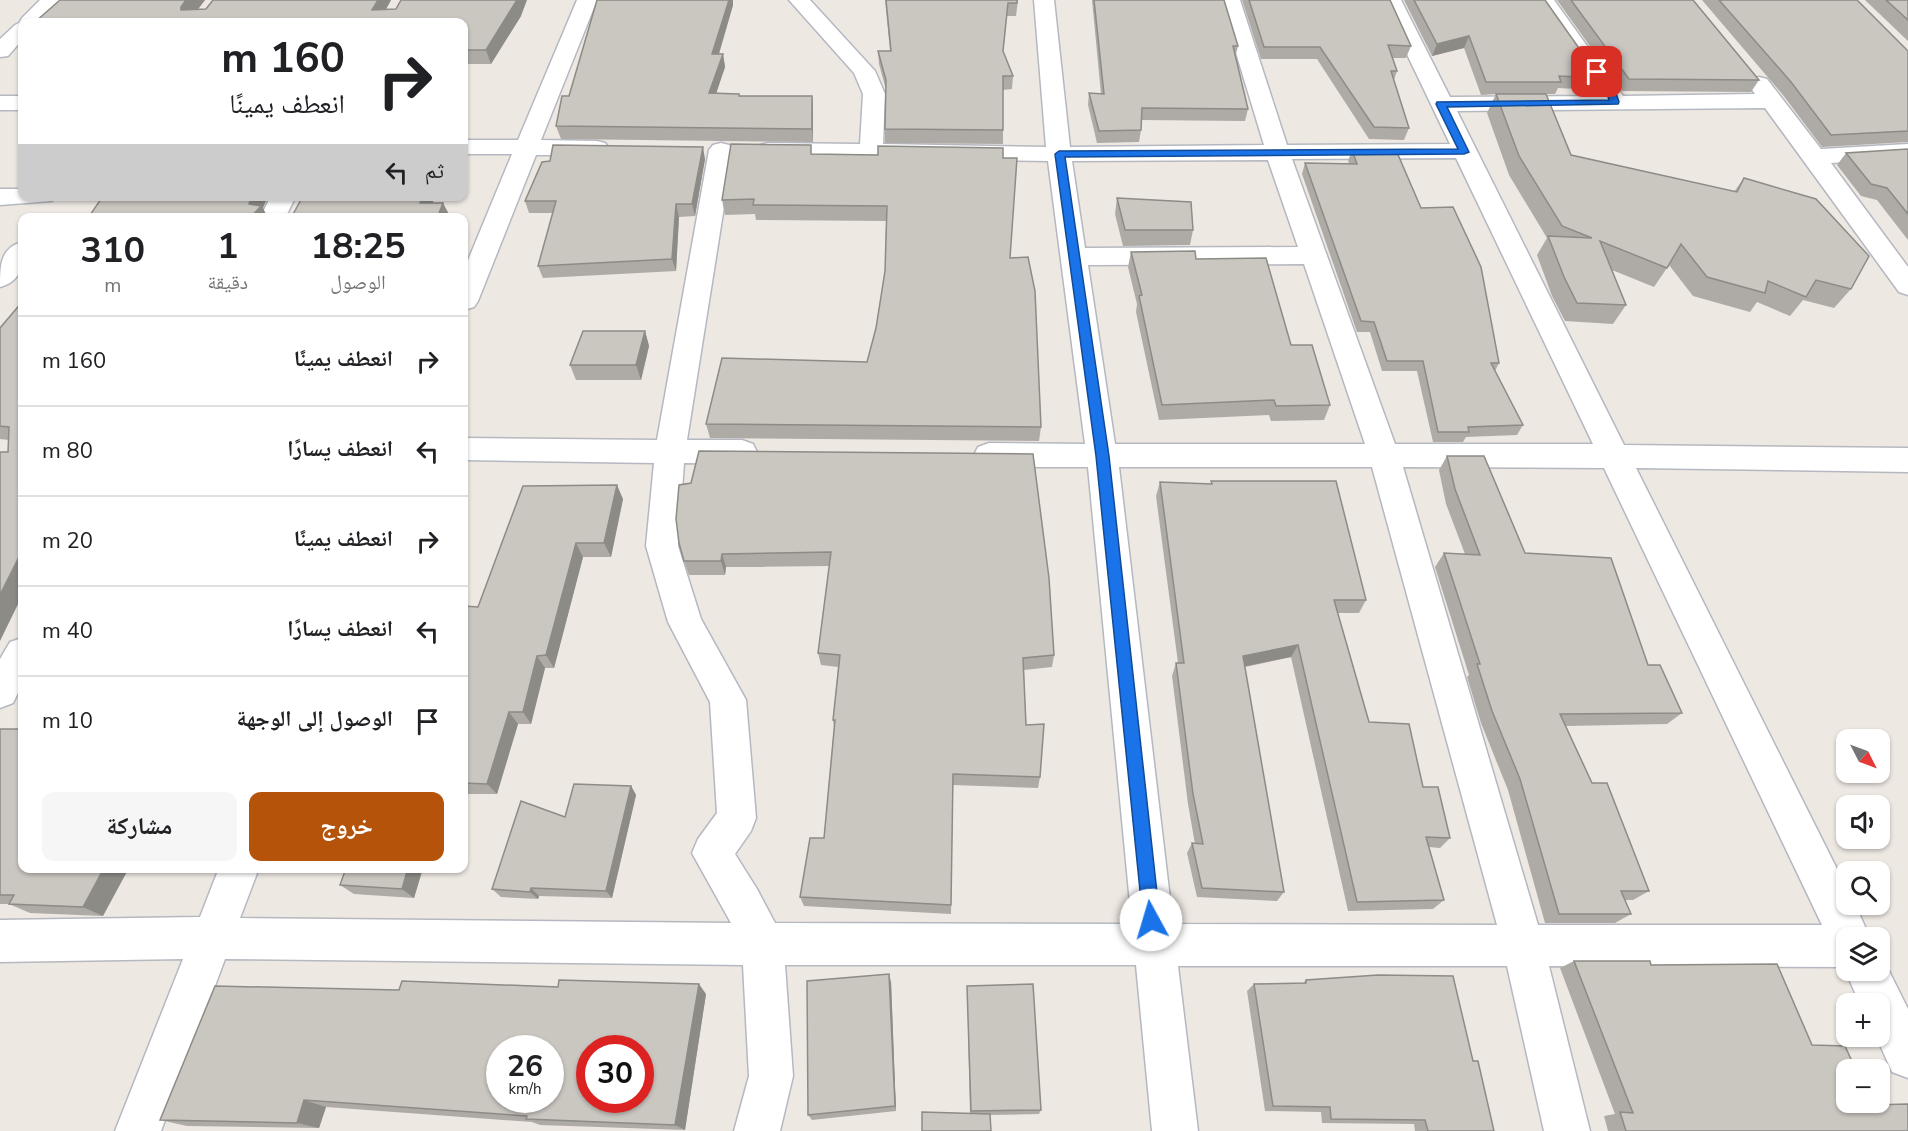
<!DOCTYPE html>
<html lang="ar">
<head>
<meta charset="utf-8">
<style>
  body { margin:0; font-family:"Nunito Sans","Noto Naskh Arabic",sans-serif; background:#f6f6f6; color:#202124; direction:rtl; height:100vh; display:flex; flex-direction:column; font-size:22px; white-space:nowrap }
  * { box-sizing:border-box; margin:0 }
  p { font-size:20px; color:#757577 }
  .icon { flex:none; width:33px; height:33px; fill:none; stroke:currentColor; stroke-width:2; stroke-linecap:round; stroke-linejoin:round }
  .map { position:relative; flex:1; overflow:hidden; direction:ltr }
  .drawer { position:absolute; left:18px; top:213px; width:450px; height:660px; display:flex; flex-direction:column; background:#fff; border-radius:12px; box-shadow:0 2px 4px #0004; direction:rtl }
  .drawer>* { flex:none }
  .banner { position:absolute; left:18px; top:18px; width:450px; height:183px; border-radius:12px; box-shadow:0 2px 4px #0004; direction:rtl; background:#fff; color:#202124; overflow:hidden }
  .needle { width:39px; rotate:132deg }
  .buttons { position:absolute; left:1836px; top:729px; display:grid; gap:12px }
  .buttons a { display:grid; place-items:center; width:54px; height:54px; border-radius:12px; background:#fff; box-shadow:0 2px 4px #0004; font-size:30px }
  .speed { position:absolute; left:486px; top:1035px; display:flex; gap:12px; font-size:30px; font-weight:700; text-align:center }
  .speed>* { display:grid; place-content:center; width:78px; height:78px; border-radius:50%; background:#fff; box-shadow:0 2px 4px #0004; line-height:1 }
  .speed small { font-size:15px; font-weight:400 }
  .speed .limit { border:9px solid #d22; background:#fff; color:#111 }
  .pin { position:absolute; display:grid; place-items:center; width:51px; height:51px; color:#fff; margin:-26px; border-radius:12px; box-shadow:0 3px 9px #0006 }
  .me { position:absolute; width:66px; margin:-33px; rotate:354deg; stroke-linejoin:round; filter:drop-shadow(0 0 4px #0008) }
  .turn { display:flex; align-items:center; gap:21px; height:126px; padding:0 24px; font-size:27px }
  .turn .icon { width:78px; height:78px; stroke-width:2.5 }
  .turn b { display:block; font-size:42px; line-height:51px }
  .then { display:flex; align-items:center; height:57px; padding:0 24px; background:#0003; gap:12px; font-size:22px }
  .eta { display:flex; justify-content:space-evenly; align-items:center; height:102px; text-align:center }
  .eta b { font-size:36px; font-weight:700; line-height:42px }
  .button { display:flex; gap:12px; margin-top:auto; padding:12px 24px }
  .button a { flex:1; height:69px; border-radius:12px; background:#b45309; color:#fff; font-size:24px; font-weight:700; line-height:69px; text-align:center }
  .button a+a { background:#f6f6f6; color:#202124 }
  ul { padding:0; list-style:none }
  li { display:flex; align-items:center; gap:18px; height:90px; padding:0 24px; border-top:2px solid #e0e0e0 }
  li div { flex:1 }
  li b { display:block; font-size:22px }
  li em { font-style:normal }
  .map>svg:first-child { display:block }
  .lines { fill:none; stroke-linecap:round; stroke-linejoin:round }
  .minor-casing { stroke:#b5b8c0; stroke-width:3 }
  .minor { fill:#fff; fill-rule:evenodd }
  .wall { fill:#aeaaa5 }
  .shaded-wall { fill:#8d8b86 }
  .building { fill:#cac6c0; stroke:#8d8b86; stroke-width:1.5; fill-rule:evenodd }
  .route { fill:#1a73e8; stroke:#114b97; stroke-width:1.5 }
</style>
</head>
<body>
<div class="map">
<svg width="1908" height="1131" viewBox="0 0 1908 1131">
  <rect width="100%" height="100%" fill="#eee8e2"/>
  <g class="lines">
    <g class="minor-casing">
      <g id="minor">
        <path d="M40,0H62L40,22H22V40L8,56L0,57V39L15,25L19,23L22,18Z"/>
        <path d="M577,0H597L541,140L597,141L605,143L609,148L605,153L597,155H536L478,301L474,307L464,310V270L512,154H464V140H518Z"/>
        <path d="M789,0H810L875,71L885,94L883,144L1046,147L1034,0H1054L1070,147L1264,145L1220,0H1240L1287,145L1450,144L1381,0H1401L1450,97L1601,96L1534,0H1554L1623,96L1755,94L1748,84L1751,79L1759,77L1767,79L1821,149L1908,144V158L1831,163L1908,267V295L1899,292L1765,108L1457,111L1624,445L1908,448V472L1636,468L1846,887V904H1855L1870,938H1846V970H1880L1881,955L1908,1009V1078L1892,1072L1876,1036H1880V1004H1860L1845,970L1846,967L1549,966L1590,1131H1544L1507,966H1178L1198,1131H1152L1136,965H785L793,1076L780,1131H734L749,1076L743,965L225,959L161,1131H115L183,959L0,962V920L200,917L219,868H259L240,918L731,923L692,853L698,839L717,813L710,702L668,622L646,546L654,463L464,460V438L657,440L709,150L713,145L721,143L729,145L733,150L687,440H742L753,444L757,452L753,460L742,464L684,463L678,546L701,619L746,700L756,818L751,831L735,854L757,889L775,923L1132,924L1088,467H989L978,463L974,455L978,447L989,443L1085,444L1048,161L768,157L760,155L756,150L760,145L768,143L860,144L863,94L854,73ZM1456,158L1593,444H1395L1292,159ZM1268,160L1298,247L1085,248L1072,161ZM1304,264L1365,444H1115L1088,265ZM1119,467H1372L1497,925L1173,924ZM1403,467L1604,468L1822,925H1538Z"/>
        <rect x="0" y="96" width="22" height="14"/>
        <path d="M0,189H22V196H55L52,201L0,205Z"/>
        <path d="M271,196H296L285,218H260Z"/>
        <path d="M22,242C24,261 23,281 0,287C0,266 0,248 22,242Z"/>
        <path d="M22,638V685L13,703L0,708V659L10,642Z"/>
      </g>
    </g>
    <use href="#minor" class="minor"/>
  </g>
  <g class="wall">
    <path d="M60,0H205L198,9H206L213,0H391L386,9L521,16L491,64H464V22H35Z"/>
    <path d="M597,0H733V5L719,54H723L725,67L716,93L740,96H812L813,109V142L561,139L556,126L569,96Z"/>
    <path d="M885,0H1018L1016,16H1007L1003,53L1013,76L1012,89L1003,90V144L885,143V129L886,90L879,64L878,51H890Z"/>
    <path d="M1092,0H1224L1238,46L1235,58L1248,109L1245,121L1141,120V130L1139,142L1097,143L1088,105L1089,93L1101,94Z"/>
    <path d="M1242,0H1390L1411,46L1406,58H1392L1397,71L1394,80L1409,128L1404,140L1369,139L1317,59H1261Z"/>
    <path d="M1404,0H1545L1600,78L1594,90L1558,88L1555,94H1546L1571,155L1734,192L1744,178L1851,289L1834,308L1803,300L1790,316L1757,302L1750,312L1693,296L1669,265L1654,287L1612,270L1626,305L1613,324L1565,321L1552,296L1537,255L1547,238L1509,175L1487,113L1496,94L1481,95L1464,48L1432,56Z"/>
    <path d="M1557,0H1693L1759,80L1751,92L1622,91Z"/>
    <path d="M1702,0H1857L1908,51V142L1822,147L1783,95Z"/>
    <path d="M1865,0H1908V41Z"/>
    <path d="M1908,149V240L1877,200L1861,196L1837,165L1846,153Z"/>
    <path d="M1352,150L1421,208L1499,363L1495,371L1523,425L1517,435L1466,437L1463,442H1433L1417,371H1382L1370,332H1357L1302,174L1305,163H1349L1348,161Z"/>
    <path d="M812,154L1003,158L1010,258L1041,427L1039,441L710,438L706,424L867,362L876,328L885,271L886,221L756,220L755,214L725,215L722,200Z"/>
    <path d="M705,159L695,216L679,217L676,271L543,278L538,266L553,213H529L525,201L550,161Z"/>
    <path d="M1117,198L1193,230L1190,245L1123,246L1115,214Z"/>
    <path d="M1131,252L1196,259L1291,345L1330,405L1324,420L1271,421L1269,415L1159,420L1136,312L1137,304L1128,267Z"/>
    <path d="M22,302V596L8,452L9,440L0,439V328Z"/>
    <path d="M645,331L649,346L641,380H576L570,365Z"/>
    <path d="M1447,456L1525,553L1648,665L1682,713L1667,724L1566,726L1592,783L1649,891L1633,900H1625L1631,914L1615,923H1545L1508,790L1481,723L1467,677L1469,675L1435,567L1444,553L1465,554L1446,504L1439,470Z"/>
    <path d="M1211,481L1366,600L1359,613H1338L1369,722L1423,787L1450,838L1440,848L1429,847L1444,900L1433,909L1348,911L1291,657L1245,667L1284,892L1277,901L1197,897L1187,853L1192,843L1195,844L1188,804L1172,676L1176,663H1178L1156,496L1160,482L1211,484Z"/>
    <path d="M691,483L1054,655L1052,667L1024,670L1026,725L1040,777L1038,788L953,785L951,914L804,906L800,897L824,838L834,727L833,720L838,667L821,665L818,653L829,566L726,567L725,575H689L684,561Z"/>
    <path d="M623,499L611,557H583L554,668H545L531,724H518L497,794H464V606L478,607Z"/>
    <path d="M0,729L103,916L30,913L9,904H0Z"/>
    <path d="M631,786L636,795L612,898L539,896L538,899L501,897L492,889L565,817Z"/>
    <path d="M346,868H423L414,898L354,894L340,885Z"/>
    <path d="M1574,961L1651,965L1812,1045L1871,1105L1908,1131H1608L1604,1116L1615,1114L1560,968Z"/>
    <path d="M1306,980L1473,1061L1494,1131H1415L1414,1124L1322,1123L1321,1112L1265,1111L1247,991L1254,984L1303,983Z"/>
    <path d="M891,982L896,1111L812,1120L808,1115Z"/>
    <path d="M967,986L1041,1110L1039,1114L990,1115L970,1113Z"/>
    <path d="M399,990L706,994L685,1130L540,1125L532,1122L326,1107L319,1128L187,1126L160,1120Z"/>
  </g>
  <g class="shaded-wall">
    <path d="M186,0H205L189,21L181,10V7Z"/>
    <path d="M378,0H391L379,22L372,10Z"/>
    <path d="M517,0H527L521,16L491,64L486,50Z"/>
    <path d="M729,0H733V5L715,67L712,54Z"/>
    <path d="M1469,36L1464,48L1432,56L1437,44Z"/>
    <path d="M723,54L725,67L712,106L709,93Z"/>
    <path d="M812,96L813,109V142L812,129Z"/>
    <path d="M703,147L705,159L695,216L692,204Z"/>
    <path d="M252,196H268L263,208L268,218H250L249,204Z"/>
    <path d="M423,196H436L426,216L420,203Z"/>
    <path d="M443,203L450,216L449,218H437Z"/>
    <path d="M676,204L679,217L676,271L672,259Z"/>
    <path d="M645,331L649,346L641,380L636,365Z"/>
    <path d="M617,485L623,499L611,557L604,543Z"/>
    <path d="M576,543L583,557L554,668L546,655Z"/>
    <path d="M722,554L726,567L725,575L721,561Z"/>
    <path d="M19,557L22,560V596L0,641V595Z"/>
    <path d="M1298,645L1291,657L1237,668L1243,656Z"/>
    <path d="M537,656L545,668L531,724L523,712Z"/>
    <path d="M509,712L518,724L497,794L487,784Z"/>
    <path d="M631,786L636,795L612,898L606,891Z"/>
    <path d="M104,868H129L103,916L83,907Z"/>
    <path d="M408,868H423L414,898L402,889Z"/>
    <path d="M531,888L539,896L538,899L530,892Z"/>
    <path d="M889,974L891,982L896,1111L895,1106Z"/>
    <path d="M699,984L706,994L685,1130L675,1125Z"/>
    <path d="M304,1100L326,1107L319,1128L297,1123Z"/>
  </g>
  <g class="building">
    <path d="M60,0H186L181,7V10L206,9L213,0H378L372,10L396,9L401,0H517L486,50H464V22H35Z"/>
    <path d="M597,0H729L712,54H723L709,93L739,94V96H812V129L556,126L562,96H569Z"/>
    <path d="M886,0H1017V3H1008L1003,51L1013,76H1003V130L885,129L886,80L878,51H891Z"/>
    <path d="M1094,0H1224L1238,46H1233L1248,109L1142,108L1141,130L1099,131L1089,93L1104,94Z"/>
    <path d="M1249,0H1390L1411,46L1388,45L1397,71H1391L1409,128L1374,127L1320,47H1264Z"/>
    <path d="M1414,0H1545L1600,78L1559,76L1561,82H1486L1469,36L1437,44Z"/>
    <path d="M1571,0H1693L1759,80L1629,79Z"/>
    <path d="M1719,0H1857L1908,51V131L1831,135L1791,82Z"/>
    <path d="M1886,0H1908V20Z"/>
    <path d="M1496,94H1546L1571,155L1737,192L1744,178L1816,199L1869,256L1851,289L1816,280L1806,297L1768,281L1765,293L1707,277L1681,244L1667,268L1600,241L1626,305L1577,303L1564,277L1548,236L1592,238L1562,226L1519,156Z"/>
    <path d="M731,144L811,145V154L878,155V146L1003,148V158H1017L1010,258L1028,257L1035,291L1041,427L706,424L722,358L867,362L876,328L885,271L887,206L753,205L754,199L722,200Z"/>
    <path d="M553,145L703,147L692,204H676L672,259L538,266L556,201H525L542,162L550,161Z"/>
    <path d="M1908,149V214L1887,188L1871,184L1846,153Z"/>
    <path d="M1352,150H1396L1421,208L1453,207L1481,267L1499,363H1491L1523,425L1468,427L1469,432H1438L1423,361H1387L1374,322L1361,321L1305,163L1357,164Z"/>
    <path d="M103,196H252L249,204L261,206L250,218H88Z"/>
    <path d="M303,196H423L420,203H443L437,218H291Z"/>
    <path d="M1117,198L1191,202L1193,230H1125Z"/>
    <path d="M1195,251L1196,259L1266,258L1291,345H1312L1330,405L1276,406L1274,400L1162,405L1139,296L1142,295L1131,252Z"/>
    <path d="M22,302V557H19L0,595V452H8L9,427L0,426V328Z"/>
    <path d="M583,331H645L636,365H570Z"/>
    <path d="M699,451L1033,454L1049,578L1054,655L1023,658L1026,725L1044,724L1040,777L953,774L951,905L800,897L810,838H824L835,720H833L840,655L818,653L831,552L722,554L721,561H684L679,543L676,519L679,485L691,483Z"/>
    <path d="M1447,456H1484L1525,553L1611,558L1648,665H1660L1682,713L1560,714L1592,783H1607L1649,891H1621L1631,914H1559L1520,779L1492,711L1477,664H1480L1444,553L1480,555L1455,489Z"/>
    <path d="M1211,481H1336L1366,600H1334L1369,722L1409,724L1423,787H1438L1450,838L1426,837L1444,900L1357,902L1298,645L1243,656L1284,892L1202,888L1192,843L1203,844L1193,794L1176,663H1184L1160,482L1212,484Z"/>
    <path d="M617,485L604,543H576L546,655L537,656L523,712H509L487,784L464,783V606L478,607L523,486Z"/>
    <path d="M0,729H22V868H104L83,907L9,904L14,895H0Z"/>
    <path d="M574,784L631,786L606,891L531,888L530,892L492,889L521,801L565,817Z"/>
    <path d="M346,868H408L402,889L340,885Z"/>
    <path d="M1574,961H1650L1651,965L1777,964L1812,1045L1845,1046L1856,1070H1846V1102H1870L1871,1105L1908,1104V1131H1626L1620,1112L1633,1113Z"/>
    <path d="M889,974L895,1106L808,1115L807,981Z"/>
    <path d="M1378,975L1453,976L1473,1061H1478L1494,1131H1428L1425,1120L1331,1119L1330,1107L1273,1106L1254,984L1306,983V980Z"/>
    <path d="M559,980L699,984L675,1125L526,1119L527,1116L304,1100L297,1123L160,1120L215,986L399,990L402,981L558,987ZM500,1048H550V1100H500ZM590,1048H640V1100H590Z"/>
    <path d="M1033,984L1041,1110L971,1111L967,986Z"/>
    <path d="M922,1112L990,1114L991,1131H922Z"/>
  </g>
  <path class="route" d="M1594,70H1600L1615,90L1619,102L1618,104L1447,107L1469,152L1464,154L1065,157L1109,456L1160,920L1157,926L1151,929L1145,926L1143,920L1096,456L1055,154L1059,151L1458,149L1436,104L1437,102L1609,100L1606,90L1592,72Z"/>
</svg>
<div class="buttons">
<a><svg class="needle" viewBox="-14 -14 28 28"><path d="M0-13l5 13h-10z" fill="#e53935"/><path d="M0 13l5-13h-10z" fill="#757577"/></svg></a>
<a><svg class="icon" aria-label="sound" viewBox="0 0 24 24"><path d="M4 9h4l5-4v14l-5-4H4zM17 9q2 3 0 6"/></svg></a>
<a><svg class="icon" aria-label="search" viewBox="0 0 24 24"><circle cx="10" cy="10" r="6"/><path d="M15 15l6 6"/></svg></a>
<a><svg class="icon" aria-label="layers" viewBox="0 0 24 24"><path d="M12 4l9 5-9 5-9-5zM3 14l9 5 9-5"/></svg></a>
<a>+</a>
<a>−</a>
</div>
<div class="speed"><div>26<small>km/h</small></div><div class="limit">30</div></div>
<div class="pin" style="left:1597px;top:72px;background:#d93025"><svg class="icon" aria-label="arrive" viewBox="0 0 24 24"><path d="M6 21V4h12l-3 4 3 4H6"/></svg></div>
<svg class="me" style="left:1151px;top:920px" viewBox="-20 -20 40 40"><circle r="19" fill="#fff"/><path d="M0-13L10 11 0 6-10 11z" fill="#1a73e8"/></svg>
<div class="banner">
<div class="turn"><svg class="icon" aria-label="right" viewBox="0 0 24 24"><path d="M7 20v-9h11M14 6l5 5-5 5"/></svg><div><b>160 m</b>انعطف يمينًا</div></div>
<div class="then">ثم<svg class="icon" aria-label="left" viewBox="0 0 24 24"><path d="M17 20v-9H6M10 6l-5 5 5 5"/></svg></div>
</div>
<section class="drawer">
<div class="eta">
<div><b>18:25</b><p>الوصول</p></div>
<div><b>1</b><p>دقيقة</p></div>
<div><b>310</b><p>m</p></div>
</div>
<ul>
<li><svg class="icon" aria-label="right" viewBox="0 0 24 24"><path d="M7 20v-9h11M14 6l5 5-5 5"/></svg><div><b>انعطف يمينًا</b></div><em>160 m</em></li>
<li><svg class="icon" aria-label="left" viewBox="0 0 24 24"><path d="M17 20v-9H6M10 6l-5 5 5 5"/></svg><div><b>انعطف يسارًا</b></div><em>80 m</em></li>
<li><svg class="icon" aria-label="right" viewBox="0 0 24 24"><path d="M7 20v-9h11M14 6l5 5-5 5"/></svg><div><b>انعطف يمينًا</b></div><em>20 m</em></li>
<li><svg class="icon" aria-label="left" viewBox="0 0 24 24"><path d="M17 20v-9H6M10 6l-5 5 5 5"/></svg><div><b>انعطف يسارًا</b></div><em>40 m</em></li>
<li><svg class="icon" aria-label="arrive" viewBox="0 0 24 24"><path d="M6 21V4h12l-3 4 3 4H6"/></svg><div><b>الوصول إلى الوجهة</b></div><em>10 m</em></li>
</ul>
<div class="button"><a>خروج</a><a>مشاركة</a></div>
</section>
</div>
</body>
</html>
